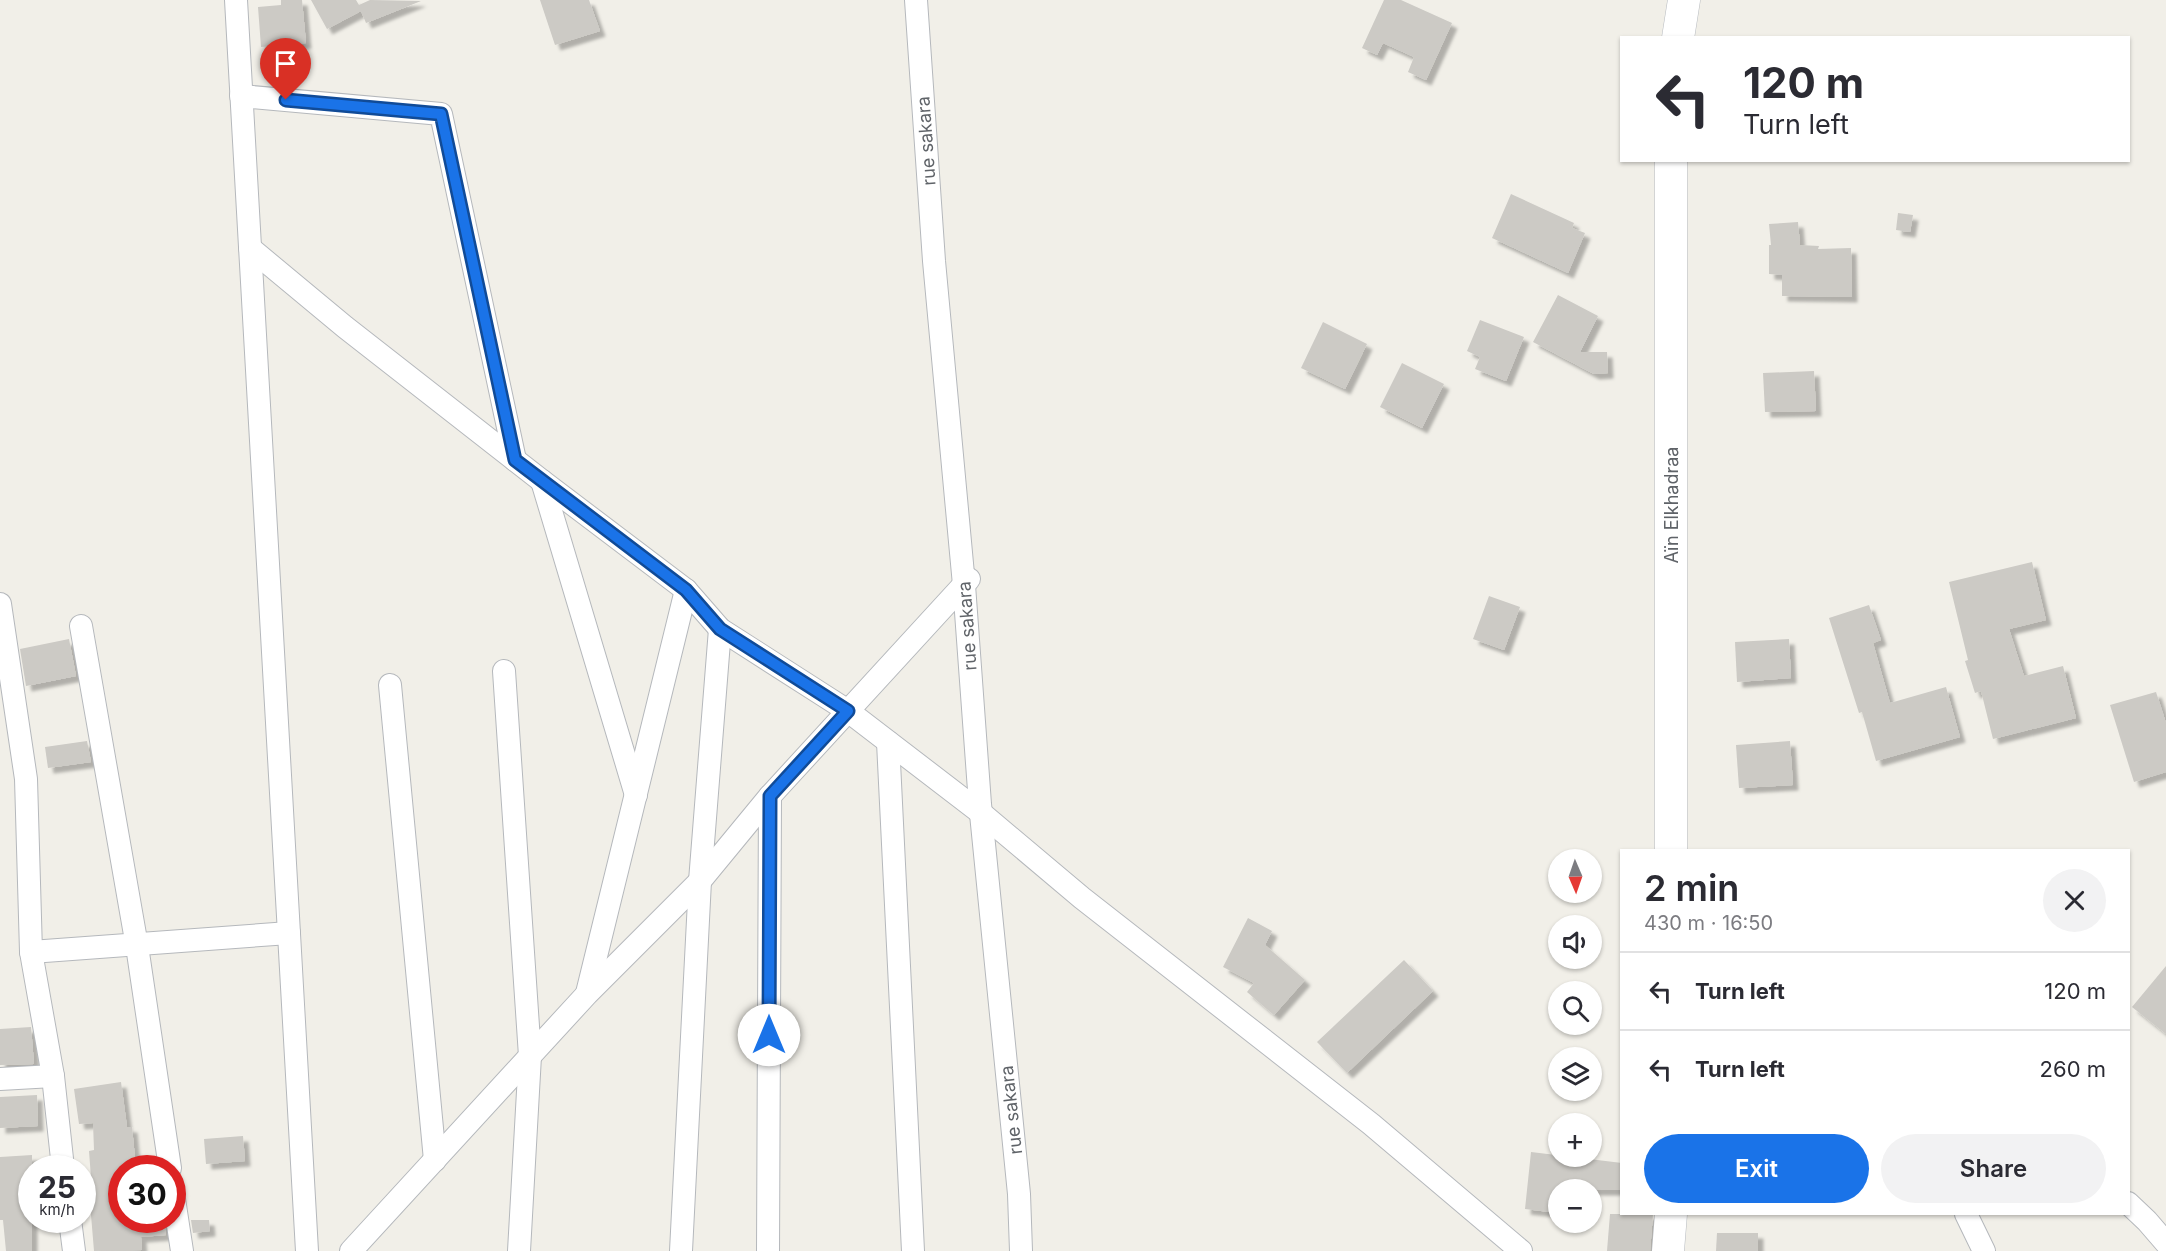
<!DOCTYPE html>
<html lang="en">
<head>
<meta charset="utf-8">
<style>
  body { margin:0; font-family:Inter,sans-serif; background:#f2f2f3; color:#2b2b33; height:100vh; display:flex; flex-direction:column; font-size:22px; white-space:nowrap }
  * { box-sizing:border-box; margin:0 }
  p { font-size:20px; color:#7c7c81 }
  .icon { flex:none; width:33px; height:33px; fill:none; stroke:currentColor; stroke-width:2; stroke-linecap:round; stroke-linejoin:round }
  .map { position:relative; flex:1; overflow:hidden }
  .sheet { position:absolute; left:1620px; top:849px; width:510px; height:366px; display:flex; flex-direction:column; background:#fff; border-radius:0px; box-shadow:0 2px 4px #0004 }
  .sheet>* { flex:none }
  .top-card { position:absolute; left:1620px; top:36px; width:510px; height:126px; border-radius:0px; box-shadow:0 2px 4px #0004; background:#fff; color:#2b2b33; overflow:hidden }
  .needle { width:39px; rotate:178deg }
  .buttons { position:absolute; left:1548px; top:849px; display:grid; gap:12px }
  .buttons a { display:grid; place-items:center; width:54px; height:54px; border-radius:50%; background:#fff; box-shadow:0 2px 4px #0004; font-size:30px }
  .speed { position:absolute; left:18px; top:1155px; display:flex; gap:12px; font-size:30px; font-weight:700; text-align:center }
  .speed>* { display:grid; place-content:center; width:78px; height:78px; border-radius:50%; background:#fff; box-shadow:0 2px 4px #0004; line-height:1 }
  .speed small { font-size:15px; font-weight:400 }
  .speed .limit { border:9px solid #d22; background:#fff; color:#111 }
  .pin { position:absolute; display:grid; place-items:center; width:51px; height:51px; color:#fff; margin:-62px -26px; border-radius:50% 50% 50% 0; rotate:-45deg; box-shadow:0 0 6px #0007 }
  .pin .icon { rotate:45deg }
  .me { position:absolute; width:66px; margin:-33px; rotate:0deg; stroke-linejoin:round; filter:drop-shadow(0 0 4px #0008) }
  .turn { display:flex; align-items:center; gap:21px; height:126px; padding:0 24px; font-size:27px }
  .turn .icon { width:78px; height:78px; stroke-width:2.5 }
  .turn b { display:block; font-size:42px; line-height:51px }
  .round { display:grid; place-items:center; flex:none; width:63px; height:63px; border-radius:32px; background:#f2f2f3 }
  .summary { display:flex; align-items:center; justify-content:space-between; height:102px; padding:0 24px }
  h1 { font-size:36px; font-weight:600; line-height:45px }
  .cta { display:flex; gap:12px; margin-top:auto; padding:12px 24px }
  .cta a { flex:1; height:69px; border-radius:36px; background:#1a73e8; color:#fff; font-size:24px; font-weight:600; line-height:69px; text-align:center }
  .cta a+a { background:#f2f2f3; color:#2b2b33 }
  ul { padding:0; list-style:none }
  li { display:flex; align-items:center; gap:18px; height:78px; padding:0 24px; border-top:2px solid #e1e1e2 }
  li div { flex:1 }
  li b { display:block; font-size:22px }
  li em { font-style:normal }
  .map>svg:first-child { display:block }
  .building { fill:#cccac5; filter:url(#shadow) }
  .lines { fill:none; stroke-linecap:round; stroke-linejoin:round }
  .street-casing { stroke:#b5b8bc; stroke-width:24 }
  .secondary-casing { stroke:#b6babf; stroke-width:33 }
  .street { stroke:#fff; stroke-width:22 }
  .secondary { stroke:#fff; stroke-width:32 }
  .route-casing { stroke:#114b97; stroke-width:15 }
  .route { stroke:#1a73e8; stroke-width:10 }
  .labels { text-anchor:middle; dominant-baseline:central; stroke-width:4.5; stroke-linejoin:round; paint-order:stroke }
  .street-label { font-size:18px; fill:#5f6368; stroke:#fff }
</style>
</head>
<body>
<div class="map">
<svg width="2166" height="1251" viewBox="0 0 2166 1251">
  <defs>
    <filter id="shadow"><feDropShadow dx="5.5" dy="5.5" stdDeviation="1.5" flood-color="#0004"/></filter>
  </defs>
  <rect width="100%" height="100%" fill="#f1efe8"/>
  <g class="building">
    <path d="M281,0H302L306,43L261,47L258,7L281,5Z"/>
    <path d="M311,0H356L359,5L370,0L421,1L366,23L361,11L327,29Z"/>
    <path d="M540,0H589L600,31L555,45Z"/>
    <path d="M1384,0H1401L1452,23L1426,80L1408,72L1414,57L1383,43L1377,55L1362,48Z"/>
    <path d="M1511,194L1574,223L1572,228L1585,233L1568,273L1492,238Z"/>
    <path d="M1898,213L1913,215L1910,232L1896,230Z"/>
    <path d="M1798,222L1800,245L1819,246L1818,249L1851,248L1852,297L1782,296V275L1769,274V245H1771L1769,224Z"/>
    <path d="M1558,295L1598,316L1580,352H1607L1608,373L1594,374L1533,342Z"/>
    <path d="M1480,320L1524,337L1506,381L1475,369L1480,357L1467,351Z"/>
    <path d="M1323,322L1367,344L1345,389L1301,368Z"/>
    <path d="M1402,363L1444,384L1422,428L1380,407Z"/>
    <path d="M1814,371L1816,411L1765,412L1763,373Z"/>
    <path d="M2032,562L2046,620L2009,629L2024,676L2063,666L2076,718L1993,739L1981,691L1975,693L1965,661L1968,660L1949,582Z"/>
    <path d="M1489,596L1520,607L1504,650L1473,639Z"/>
    <path d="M1869,605L1881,640L1873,643L1890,703L1946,687L1960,737L1876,761L1862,712L1859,713L1829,618Z"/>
    <path d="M69,639L76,676L26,686L20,649Z"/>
    <path d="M1789,639L1791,678L1737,682L1735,642Z"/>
    <path d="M2156,692L2166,723V772L2134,782L2110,705Z"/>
    <path d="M87,741L91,762L48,768L45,747Z"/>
    <path d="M1790,741L1793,785L1739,788L1736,745Z"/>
    <path d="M1248,918L1272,931L1265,945L1305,980L1274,1015L1247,992L1254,983L1223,967Z"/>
    <path d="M1404,960L1433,991L1347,1073L1317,1042Z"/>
    <path d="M2166,966V1034L2132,1007Z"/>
    <path d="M31,1027L34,1064L0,1065V1029Z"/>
    <path d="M121,1082L127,1127H132L136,1168H122V1220H164L166,1235L141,1237L142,1250L94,1251L89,1191H92L89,1151L94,1150L93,1123L79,1124L74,1089Z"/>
    <path d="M37,1095L38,1126L0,1128V1097Z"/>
    <path d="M243,1136L245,1161L206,1164L204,1139Z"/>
    <path d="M1531,1152L1622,1163V1190H1558V1213L1525,1209Z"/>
    <path d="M32,1155V1251H6L3,1220H0V1157Z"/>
    <path d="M1610,1214H1653L1650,1251H1607Z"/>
    <path d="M191,1220H209L210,1231L193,1233Z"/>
    <path d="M1717,1233H1758V1251H1716Z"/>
  </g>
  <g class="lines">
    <g class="street-casing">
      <g id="street">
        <path d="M236,0L307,1251"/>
        <path d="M916,0L934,261L964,585L980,804L1019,1194L1021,1251"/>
        <path d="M241,96L441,114L515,460"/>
        <path d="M250,248L345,327L542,481L686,590L720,629L848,711L981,813L1082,898L1371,1124L1521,1251"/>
        <path d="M542,481L636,795"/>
        <path d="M0,604L26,779L31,952L53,1076L63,1168"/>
        <path d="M81,626L137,946L170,1168"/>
        <path d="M504,671L530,1056L519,1251"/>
        <path d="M390,685L435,1160"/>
        <path d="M888,742L913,1251"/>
        <path d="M31,952L289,933"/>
        <path d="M587,993L686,590"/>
        <path d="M0,1079L53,1076"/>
        <path d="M172,1186L182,1251"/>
        <path d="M2128,1203L2147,1221L2166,1243"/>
        <path d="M1966,1214L1984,1251"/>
        <path d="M70,1220L74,1251"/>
        <path d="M351,1251L587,994L700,881L770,796L969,579"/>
        <path d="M681,1251L700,881L720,629"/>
        <path d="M768,1251L770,796"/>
      </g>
    </g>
    <g class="secondary-casing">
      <g id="secondary">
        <path d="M1678,38L1684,0"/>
        <path d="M1671,160V850"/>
        <path d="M1668,1251L1671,1214"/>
      </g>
    </g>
    <use href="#street" class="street"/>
    <use href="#secondary" class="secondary"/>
  </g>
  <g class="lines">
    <g class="route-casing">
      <path id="route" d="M286,100L441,114L515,460L686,590L720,629L848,711L770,796L769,1035"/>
    </g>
    <use href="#route" class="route"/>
  </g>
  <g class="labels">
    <g class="street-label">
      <text transform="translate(926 141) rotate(-94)">rue sakara</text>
      <text transform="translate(1671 505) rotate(-90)">Aïn Elkhadraa</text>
      <text transform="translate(967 626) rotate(-94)">rue sakara</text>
      <text transform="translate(1011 1110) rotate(-96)">rue sakara</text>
    </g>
  </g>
</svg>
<div class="buttons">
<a><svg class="needle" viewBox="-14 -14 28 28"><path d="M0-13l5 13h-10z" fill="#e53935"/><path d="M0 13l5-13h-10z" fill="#7c7c81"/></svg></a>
<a><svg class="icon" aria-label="sound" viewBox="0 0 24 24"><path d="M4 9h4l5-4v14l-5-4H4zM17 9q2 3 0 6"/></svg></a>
<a><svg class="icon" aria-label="search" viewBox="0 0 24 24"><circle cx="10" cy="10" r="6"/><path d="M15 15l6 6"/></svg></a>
<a><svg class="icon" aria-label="layers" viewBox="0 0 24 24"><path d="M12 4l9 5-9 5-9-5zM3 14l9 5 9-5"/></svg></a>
<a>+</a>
<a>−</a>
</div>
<div class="speed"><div>25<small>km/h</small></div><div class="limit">30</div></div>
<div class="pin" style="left:286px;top:100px;background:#d93025"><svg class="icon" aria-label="arrive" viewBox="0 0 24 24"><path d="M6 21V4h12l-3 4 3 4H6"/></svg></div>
<svg class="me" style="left:769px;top:1035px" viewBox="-20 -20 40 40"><circle r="19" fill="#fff"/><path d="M0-13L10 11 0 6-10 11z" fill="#1a73e8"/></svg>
<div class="top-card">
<div class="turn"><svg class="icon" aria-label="left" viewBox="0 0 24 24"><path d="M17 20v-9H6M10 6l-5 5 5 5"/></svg><div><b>120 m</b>Turn left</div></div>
</div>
<section class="sheet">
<div class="summary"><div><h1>2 min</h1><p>430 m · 16:50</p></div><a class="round"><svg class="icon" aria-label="close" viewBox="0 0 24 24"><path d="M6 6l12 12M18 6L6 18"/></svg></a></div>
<ul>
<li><svg class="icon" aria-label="left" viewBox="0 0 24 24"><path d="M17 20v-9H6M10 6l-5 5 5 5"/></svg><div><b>Turn left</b></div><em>120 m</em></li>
<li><svg class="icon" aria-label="left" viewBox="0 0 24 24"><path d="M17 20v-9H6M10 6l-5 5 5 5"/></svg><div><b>Turn left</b></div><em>260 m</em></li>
</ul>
<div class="cta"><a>Exit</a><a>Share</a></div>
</section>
</div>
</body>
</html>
